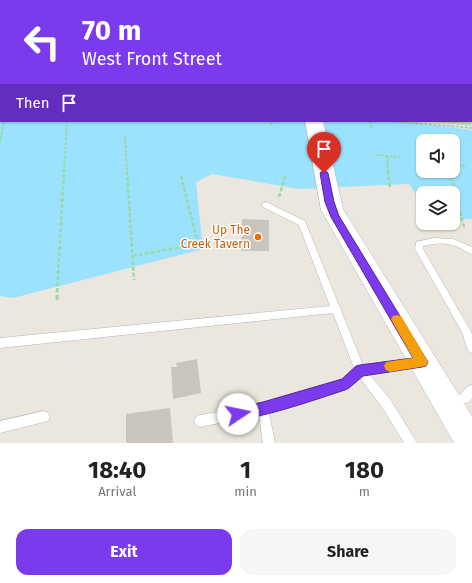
<!DOCTYPE html>
<html lang="en">
<head>
<meta charset="utf-8">
<style>
  body { margin:0; font-family:"Fira Sans",sans-serif; background:#f6f6f6; color:#222; height:100vh; display:flex; flex-direction:column; font-size:15px; white-space:nowrap }
  * { box-sizing:border-box; margin:0 }
  p { font-size:13px; color:#767676 }
  .icon { flex:none; width:22px; height:22px; fill:none; stroke:currentColor; stroke-width:2; stroke-linecap:round; stroke-linejoin:round }
  .map { position:relative; height:443px; overflow:hidden }
  .drawer { display:flex; flex-direction:column; background:#fff; flex:1 }
  .drawer>* { flex:none }
  .hud { position:absolute; left:0px; top:0px; width:472px; height:122px; box-shadow:0 1px 3px #0004; background:#7c3aed; color:#fff; overflow:hidden }
  .buttons { position:absolute; left:416px; top:134px; display:grid; gap:8px }
  .buttons a { display:grid; place-items:center; width:44px; height:44px; border-radius:8px; background:#fff; box-shadow:0 1px 3px #0004; font-size:20px }
  .pin { position:absolute; display:grid; place-items:center; width:34px; height:34px; color:#fff; margin:-41px -17px; border-radius:50% 50% 50% 0; rotate:-45deg; box-shadow:0 0 4px #0007 }
  .pin .icon { rotate:45deg }
  .me { position:absolute; width:44px; margin:-22px; rotate:79deg; stroke-linejoin:round; filter:drop-shadow(0 0 3px #0008) }
  .turn { display:flex; align-items:center; gap:14px; height:84px; padding:0 16px; font-size:18px }
  .turn .icon { width:52px; height:52px; stroke-width:2.5 }
  .turn b { display:block; font-size:28px; line-height:34px }
  .then { display:flex; align-items:center; height:38px; padding:0 16px; background:#0003; gap:8px; font-size:15px }
  .eta { display:flex; justify-content:space-evenly; align-items:center; height:68px; text-align:center }
  .eta b { font-size:24px; font-weight:700; line-height:28px }
  .primary-button { display:flex; gap:8px; margin-top:auto; padding:8px 16px }
  .primary-button a { flex:1; height:46px; border-radius:12px; background:#7c3aed; color:#fff; font-size:16px; font-weight:700; line-height:46px; text-align:center }
  .primary-button a+a { background:#f6f6f6; color:#222 }
  .map>svg:first-child { display:block }
  .green { fill:#bfe6b8 }
  .water { fill:#9be2ff; fill-rule:evenodd }
  .building { fill:#c9c4bd }
  .lines { fill:none; stroke-linecap:round; stroke-linejoin:round }
  .lane-casing { stroke:#b2b6bb; stroke-width:1 }
  .secondary-casing { stroke:#b0b6bb; stroke-width:1 }
  .path-far2 { stroke:#9ad9a1; stroke-width:2; stroke-dasharray:3 1.5; stroke-linecap:butt }
  .path-far1 { stroke:#9ad9a1; stroke-width:2.5; stroke-dasharray:4 2; stroke-linecap:butt }
  .path { stroke:#9ad9a1; stroke-width:3; stroke-dasharray:5 2.5; stroke-linecap:butt }
  .lane { fill:#fff; fill-rule:evenodd }
  .secondary { fill:#fff; fill-rule:evenodd }
  .route { fill:#7c3aed; stroke:#51269a }
  .slow { fill:#f59e0b }
  .food-dot { fill:#e8710a; stroke:#fff; stroke-width:1.5 }
  .labels { text-anchor:middle; dominant-baseline:central; stroke-width:3; stroke-linejoin:round; paint-order:stroke }
  .food-label { font-size:12px; fill:#c56008; stroke:#fff; text-anchor:end }
</style>
</head>
<body>
<div class="map">
<svg width="472" height="443" viewBox="0 0 472 443">
  <rect width="100%" height="100%" fill="#ece7de"/>
  <g class="green">
    <path d="M51,0H229V1H50Z"/>
    <path d="M272,0H472V126L423,121H471V1Z"/>
  </g>
  <path class="water" d="M0,46L1,121H399L472,130V219H453V193H423V205L409,184L299,189L212,174L196,182L203,249L13,298L0,296ZM423,141H453V171H423Z"/>
  <g class="building">
    <path d="M242,219L269,220V251H241Z"/>
    <path d="M197,359L201,393L173,399L171,367H177L176,363Z"/>
    <path d="M170,408L173,443H126V414Z"/>
  </g>
  <g class="lines">
    <g class="lane-casing">
      <g id="lane">
        <path d="M266,202L305,221L363,365L420,357L424,359L425,362L424,365L420,367L369,374L390,399L417,443H404L382,407L359,377L349,388L345,389L269,413L275,443H263L259,415L200,427L196,425L194,421L196,417L200,415L263,404L342,380L354,368L333,313L0,348V338L330,306L299,225L263,207L262,205L263,203Z"/>
        <path d="M433,238L453,239L472,247V254C467,253 463,249 458,247C447,242 434,243 423,246V249L469,328L472,334V353L468,351L462,332L415,249L416,242Z"/>
        <path d="M472,385V398L469,402L451,408L447,407L446,403L447,399L461,394L468,386Z"/>
        <path d="M44,411L48,413L50,417L48,421L0,433V421Z"/>
      </g>
    </g>
    <g class="secondary-casing">
      <g id="secondary">
        <rect x="247" y="0" width="13" height="1"/>
        <path d="M305,121H323L343,209L472,416V443H454L321,210Z"/>
      </g>
    </g>
    <g class="path-far2">
      <path d="M370,121L371,128"/>
      <path d="M393,121L472,128"/>
      <path d="M271,125L272,121"/>
      <path d="M125,136L127,172"/>
      <path d="M0,143L4,121"/>
      <path d="M376,155L400,157"/>
      <path d="M387,156L388,172"/>
      <path d="M453,165L467,166"/>
      <path d="M64,172L67,122"/>
    </g>
    <g class="path-far1">
      <path d="M127,171L134,280"/>
      <path d="M388,171L390,189"/>
      <path d="M450,171L464,227"/>
      <path d="M279,197L286,173"/>
      <path d="M133,256L198,244L181,175"/>
      <path d="M57,292L64,171"/>
    </g>
    <path class="path" d="M57,300V291"/>
    <use href="#lane" class="lane"/>
    <use href="#secondary" class="secondary"/>
  </g>
  <path class="route" d="M324,170L328,173L334,202L339,216L428,362L426,366L422,367L363,376L349,388L345,390C326,396 247,424 233,418L231,414L233,409L263,402L342,379L356,366L360,365L413,358L331,217L325,202L320,173Z"/>
  <path class="slow" d="M397,315L401,316L426,358L428,362L426,366L390,372L386,370L384,366L386,362L413,358L391,319L393,316Z"/>
  <circle class="food-dot" cx="258" cy="237" r="4"/>
  <g class="labels">
    <g class="food-label">
      <text x="250" y="230">Up The<tspan x="250" dy="14">Creek Tavern</tspan></text>
    </g>
  </g>
</svg>
<div class="buttons">
<a><svg class="icon" aria-label="sound" viewBox="0 0 24 24"><path d="M4 9h4l5-4v14l-5-4H4zM17 9q2 3 0 6"/></svg></a>
<a><svg class="icon" aria-label="layers" viewBox="0 0 24 24"><path d="M12 4l9 5-9 5-9-5zM3 14l9 5 9-5"/></svg></a>
</div>
<div class="pin" style="left:324px;top:173px;background:#d93025"><svg class="icon" aria-label="arrive" viewBox="0 0 24 24"><path d="M6 21V4h12l-3 4 3 4H6"/></svg></div>
<svg class="me" style="left:238px;top:414px" viewBox="-20 -20 40 40"><circle r="19" fill="#fff"/><path d="M0-13L10 11 0 6-10 11z" fill="#7c3aed"/></svg>
<div class="hud">
<div class="turn"><svg class="icon" aria-label="left" viewBox="0 0 24 24"><path d="M17 20v-9H6M10 6l-5 5 5 5"/></svg><div><b>70 m</b>West Front Street</div></div>
<div class="then">Then<svg class="icon" aria-label="arrive" viewBox="0 0 24 24"><path d="M6 21V4h12l-3 4 3 4H6"/></svg></div>
</div>
</div>
<section class="drawer">
<div class="eta">
<div><b>18:40</b><p>Arrival</p></div>
<div><b>1</b><p>min</p></div>
<div><b>180</b><p>m</p></div>
</div>
<div class="primary-button"><a>Exit</a><a>Share</a></div>
</section>
</body>
</html>
